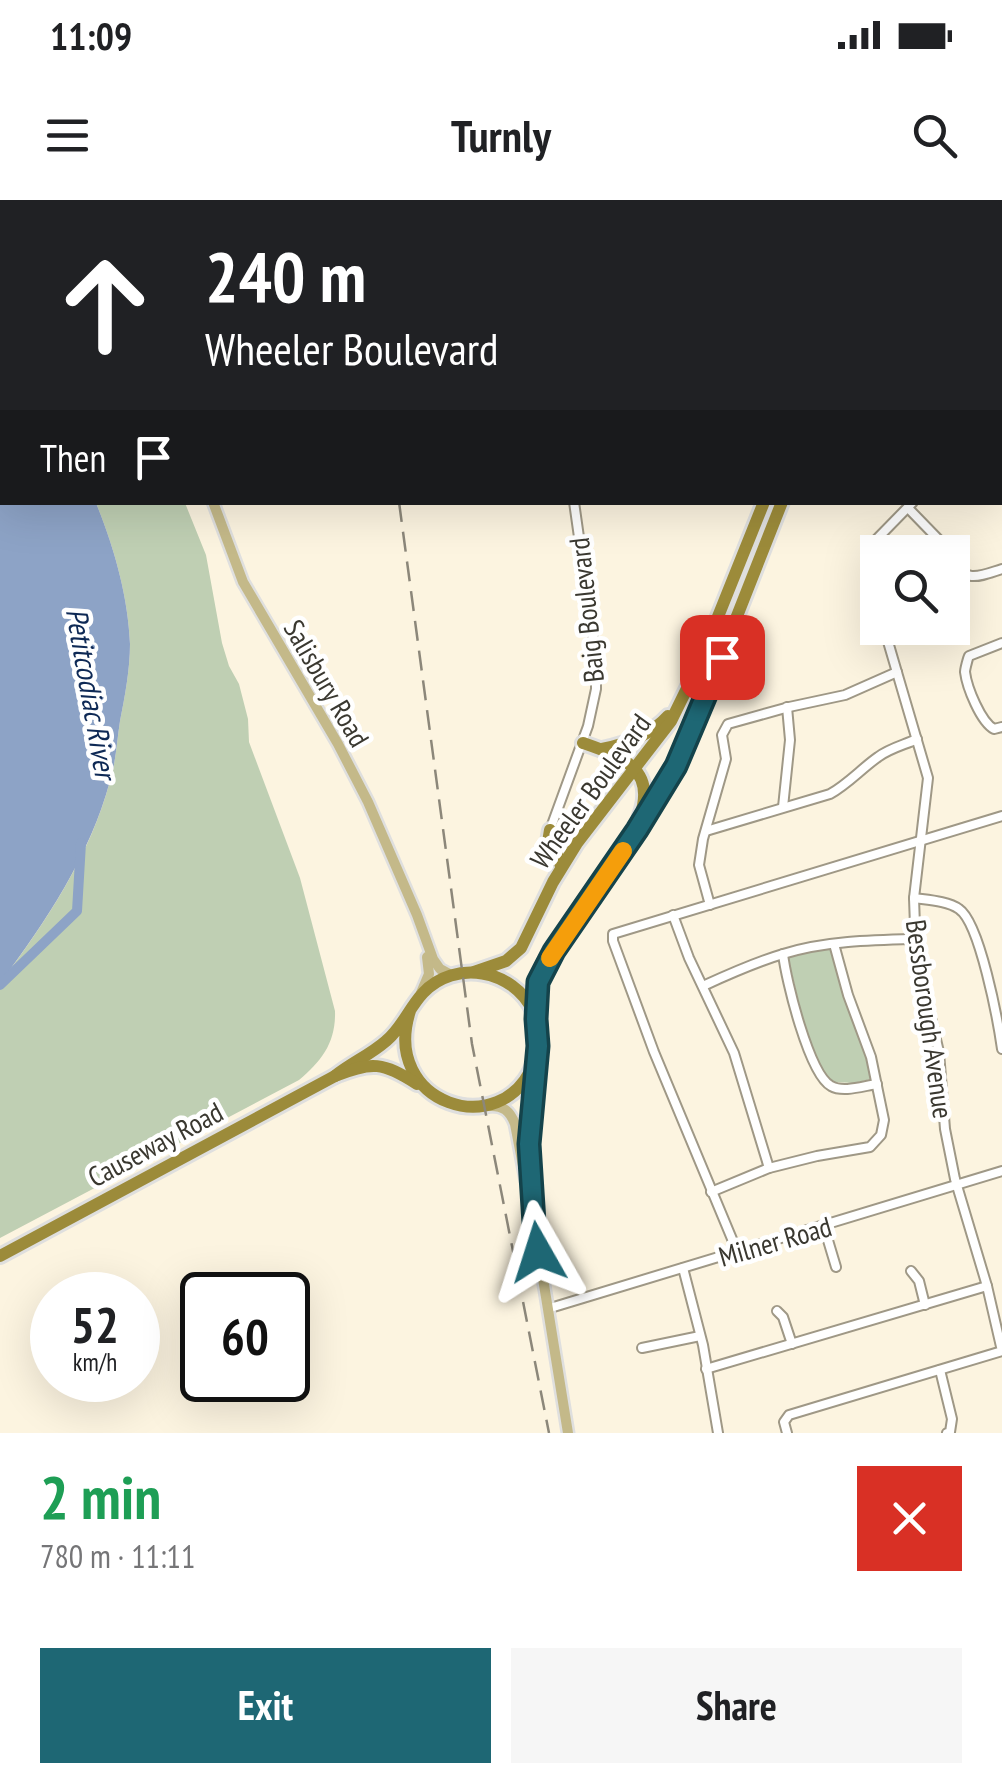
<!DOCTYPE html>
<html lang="en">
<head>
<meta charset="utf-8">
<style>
  body { margin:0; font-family:"PT Sans Narrow",sans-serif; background:#f6f6f6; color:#202124; height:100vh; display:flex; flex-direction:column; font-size:38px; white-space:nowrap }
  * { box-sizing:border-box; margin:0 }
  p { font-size:32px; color:#757577 }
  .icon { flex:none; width:55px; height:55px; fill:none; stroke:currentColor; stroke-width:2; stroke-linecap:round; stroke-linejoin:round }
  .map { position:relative; height:1233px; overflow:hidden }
  .sheet { display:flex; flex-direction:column; background:#fff; flex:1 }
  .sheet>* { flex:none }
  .hud { position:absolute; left:0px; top:0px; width:1002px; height:305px; box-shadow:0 10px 40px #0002; background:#202124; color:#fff; overflow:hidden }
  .fabs { position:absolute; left:860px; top:335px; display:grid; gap:20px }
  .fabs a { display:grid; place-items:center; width:110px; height:110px; border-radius:0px; background:#fff; box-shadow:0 10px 40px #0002; font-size:50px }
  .speed { position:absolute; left:30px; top:1072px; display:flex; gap:20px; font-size:50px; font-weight:700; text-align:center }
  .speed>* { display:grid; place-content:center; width:130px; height:130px; border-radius:50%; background:#fff; box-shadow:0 10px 40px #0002; line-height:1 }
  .speed small { font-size:25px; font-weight:400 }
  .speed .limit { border:5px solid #111; border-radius:15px; background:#fff; color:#111 }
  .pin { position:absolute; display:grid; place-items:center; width:85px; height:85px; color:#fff; margin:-42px; border-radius:20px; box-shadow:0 5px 15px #0006 }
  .me { position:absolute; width:110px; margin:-55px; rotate:354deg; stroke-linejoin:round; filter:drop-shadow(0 0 8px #0008) }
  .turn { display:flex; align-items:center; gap:35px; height:210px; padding:0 40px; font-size:45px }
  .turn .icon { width:130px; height:130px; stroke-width:2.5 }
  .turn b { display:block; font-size:70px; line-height:85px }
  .then { display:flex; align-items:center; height:95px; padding:0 40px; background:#0003; gap:20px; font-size:38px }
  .round { display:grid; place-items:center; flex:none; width:105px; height:105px; border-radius:0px; background:#f6f6f6 }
  .head { display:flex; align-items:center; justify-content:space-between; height:170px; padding:0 40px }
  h1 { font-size:60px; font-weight:700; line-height:75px; color:#1e9e55 }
  .primary-button { display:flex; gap:20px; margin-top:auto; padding:20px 40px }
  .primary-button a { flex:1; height:115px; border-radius:0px; background:#1e6774; color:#fff; font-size:40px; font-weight:700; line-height:115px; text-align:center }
  .primary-button a+a { background:#f6f6f6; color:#202124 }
  .status { display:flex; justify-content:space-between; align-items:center; height:70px; padding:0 50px; background:#fff; direction:ltr }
  .status svg { height:28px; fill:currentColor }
  header { display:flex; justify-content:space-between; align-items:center; height:130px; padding:0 40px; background:#fff; font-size:45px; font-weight:700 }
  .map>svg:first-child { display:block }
  .green { fill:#bfcfb3 }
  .water { fill:#8da3c6 }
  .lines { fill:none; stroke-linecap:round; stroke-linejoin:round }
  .river { stroke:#8da3c6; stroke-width:10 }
  .minor-casing { stroke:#9f9886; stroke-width:12 }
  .major-casing { stroke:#dfdfde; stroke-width:15 }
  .highway-casing { stroke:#dfdfde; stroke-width:18 }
  .minor { stroke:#fff; stroke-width:8 }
  .major { stroke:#c4b989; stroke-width:10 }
  .highway { stroke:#9c8b3a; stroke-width:12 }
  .rail { stroke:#8c877a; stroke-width:2.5; stroke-dasharray:20 10; stroke-linecap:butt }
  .route-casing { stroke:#14434b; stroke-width:25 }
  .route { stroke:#1e6774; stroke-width:18 }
  .slow { stroke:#f59e0b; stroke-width:18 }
  .labels { text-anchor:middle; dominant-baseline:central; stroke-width:9; stroke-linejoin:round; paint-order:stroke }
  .street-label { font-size:28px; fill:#3a3830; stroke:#fff }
  .water-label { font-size:30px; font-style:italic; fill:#0e2955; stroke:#fff }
</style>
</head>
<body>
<div class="status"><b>11:09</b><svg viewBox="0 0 49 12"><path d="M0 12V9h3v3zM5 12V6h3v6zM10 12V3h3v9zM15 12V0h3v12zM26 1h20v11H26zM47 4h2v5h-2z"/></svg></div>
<header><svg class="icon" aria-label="menu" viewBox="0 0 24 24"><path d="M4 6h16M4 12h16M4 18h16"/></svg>Turnly<svg class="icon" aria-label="search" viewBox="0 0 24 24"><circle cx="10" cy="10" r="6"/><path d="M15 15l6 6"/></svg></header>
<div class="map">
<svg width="1002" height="1233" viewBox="0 0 1002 1233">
  <rect width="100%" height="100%" fill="#fcf4e0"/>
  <g class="green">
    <path d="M0,0H56L58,2H2V148L0,145Z"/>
    <path d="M96,303H185L206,355L222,443L229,466L239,484L248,519L249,542L300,678L335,811C336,842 322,861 299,880L0,1038V783C46,722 90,656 110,581C116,562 117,540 120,521C125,496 130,469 130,444C128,396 114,347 96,303Z"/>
    <path d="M834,747L875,878L854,883L834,882L822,874L803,820L788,757Z"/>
  </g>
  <path class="water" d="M0,145L2,148V302L96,303C114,347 128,396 130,444C130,469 125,496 120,521C117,540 116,562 110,581C90,655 46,722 0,783Z"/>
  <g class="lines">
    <path class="river" d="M0,785L77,711L81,643"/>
    <g class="minor-casing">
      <g id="minor">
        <path d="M531,0V2"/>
        <path d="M672,2L680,0"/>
        <path d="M1000,250H1002"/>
        <path d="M908,308L942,343L948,352"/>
        <path d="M952,360C966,384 980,376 1002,369"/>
        <path d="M878,402L866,361L868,348L913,302"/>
        <path d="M1002,443L969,456C968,458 965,469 965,472C967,488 981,522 994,529L1002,527"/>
        <path d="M783,607L790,540L787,507"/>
        <path d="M550,630L588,526L596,489V457L574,302"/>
        <path d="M706,631L830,594C848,584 861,569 878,557C890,548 904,545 917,539"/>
        <path d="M914,698C928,700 948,701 959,709C980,723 998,821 1002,849"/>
        <path d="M710,705L699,665L703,639L726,559L722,535L728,524L789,507L845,495L897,472"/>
        <path d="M673,715L689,758L734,853L769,968"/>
        <path d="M783,754C786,780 809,874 831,886C843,893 863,886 877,884"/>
        <path d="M703,786C729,774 756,762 783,754C825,741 871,740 914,739"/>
        <path d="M711,992L769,968L817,956L870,947L881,935L884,920L871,857L848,795L834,744"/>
        <path d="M824,1027L836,1067"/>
        <path d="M737,1051L654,852L613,741V734L1002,616"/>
        <path d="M683,1068L703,1145L718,1233"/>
        <path d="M911,1071L919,1081L925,1105"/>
        <path d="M547,1109L1002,971"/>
        <path d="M777,1111L783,1117L792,1144"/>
        <path d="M642,1148L700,1136"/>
        <path d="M706,1169L987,1086"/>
        <path d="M940,1170L952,1219L950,1232L947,1233"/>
        <path d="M787,1233L784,1222L789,1215L1002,1151L987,1086L955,979L945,929L939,852L916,754L914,698L928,578L884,428"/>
      </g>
    </g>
    <g class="major-casing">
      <g id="major">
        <path d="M123,0L124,2"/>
        <path d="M213,302L243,382L338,544L368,602L417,715L433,759L440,769L451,775"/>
        <path d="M421,793L429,774L427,757"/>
        <path d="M489,906C503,905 510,911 515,924L534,1023L568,1233"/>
        <path d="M531,982L529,945L537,860"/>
      </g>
    </g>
    <g class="highway-casing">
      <g id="highway">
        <path d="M964,2L967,0"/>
        <path d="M985,2L989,0"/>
        <path d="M1000,15L1002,14"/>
        <path d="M1000,58L1002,57"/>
        <path d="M583,543C620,556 657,568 640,616"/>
        <path d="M602,549C627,544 651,535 668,516"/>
        <path d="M550,630L548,642L559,658L561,667"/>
        <path d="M474,772L506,761L521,748L553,682L577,643L671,521L699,464L764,302"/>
        <path d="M536,819L537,788L544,768L637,630L685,548L782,302"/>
        <path d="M335,876C351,863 370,855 386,841C402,828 409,808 423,793C455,759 513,769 533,811C540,827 541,846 534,863C502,944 380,904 410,811"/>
        <path d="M0,1056L335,876C372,861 383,862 417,884"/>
      </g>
    </g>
    <use href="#minor" class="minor"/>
    <use href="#major" class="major"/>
    <use href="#highway" class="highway"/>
    <g class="rail">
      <path d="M355,0V2"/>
      <path d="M399,302L472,844L549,1233"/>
    </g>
  </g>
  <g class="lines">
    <g class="route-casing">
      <path id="route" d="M538,1052L534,1023L529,944L538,846L536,819L538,782L554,751L637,630L676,566L722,457"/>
    </g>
    <use href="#route" class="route"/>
    <path class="slow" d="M550,758L623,651"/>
  </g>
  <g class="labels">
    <g class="street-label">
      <text transform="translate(586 410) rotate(-96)">Baig Boulevard</text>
      <text transform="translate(327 483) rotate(60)">Salisbury Road</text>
      <text transform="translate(590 591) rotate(-54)">Wheeler Boulevard</text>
      <text transform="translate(930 819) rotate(82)">Bessborough Avenue</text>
      <text transform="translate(155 944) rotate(-28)">Causeway Road</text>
      <text transform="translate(775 1041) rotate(-16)">Milner Road</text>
    </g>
    <g class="water-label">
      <text transform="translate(92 493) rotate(80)">Petitcodiac River</text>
    </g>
  </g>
</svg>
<div class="fabs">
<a><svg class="icon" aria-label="search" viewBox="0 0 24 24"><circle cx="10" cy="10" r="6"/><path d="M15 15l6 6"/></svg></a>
</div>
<div class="speed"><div>52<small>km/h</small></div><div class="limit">60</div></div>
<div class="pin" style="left:722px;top:457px;background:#d93025"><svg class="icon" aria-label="arrive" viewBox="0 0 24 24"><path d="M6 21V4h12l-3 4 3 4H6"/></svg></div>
<svg class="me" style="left:538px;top:1052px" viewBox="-20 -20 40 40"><path d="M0-17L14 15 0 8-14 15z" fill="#1e6774" stroke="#fff" stroke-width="4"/></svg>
<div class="hud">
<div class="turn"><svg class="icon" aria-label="ahead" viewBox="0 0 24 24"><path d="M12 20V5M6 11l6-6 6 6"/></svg><div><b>240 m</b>Wheeler Boulevard</div></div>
<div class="then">Then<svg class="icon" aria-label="arrive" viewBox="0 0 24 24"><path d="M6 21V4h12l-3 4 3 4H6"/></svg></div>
</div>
</div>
<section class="sheet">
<div class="head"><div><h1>2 min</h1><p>780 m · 11:11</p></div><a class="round" style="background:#d93025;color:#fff"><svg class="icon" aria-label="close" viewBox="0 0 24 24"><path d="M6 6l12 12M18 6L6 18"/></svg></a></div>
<div class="primary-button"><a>Exit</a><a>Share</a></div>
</section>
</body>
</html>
